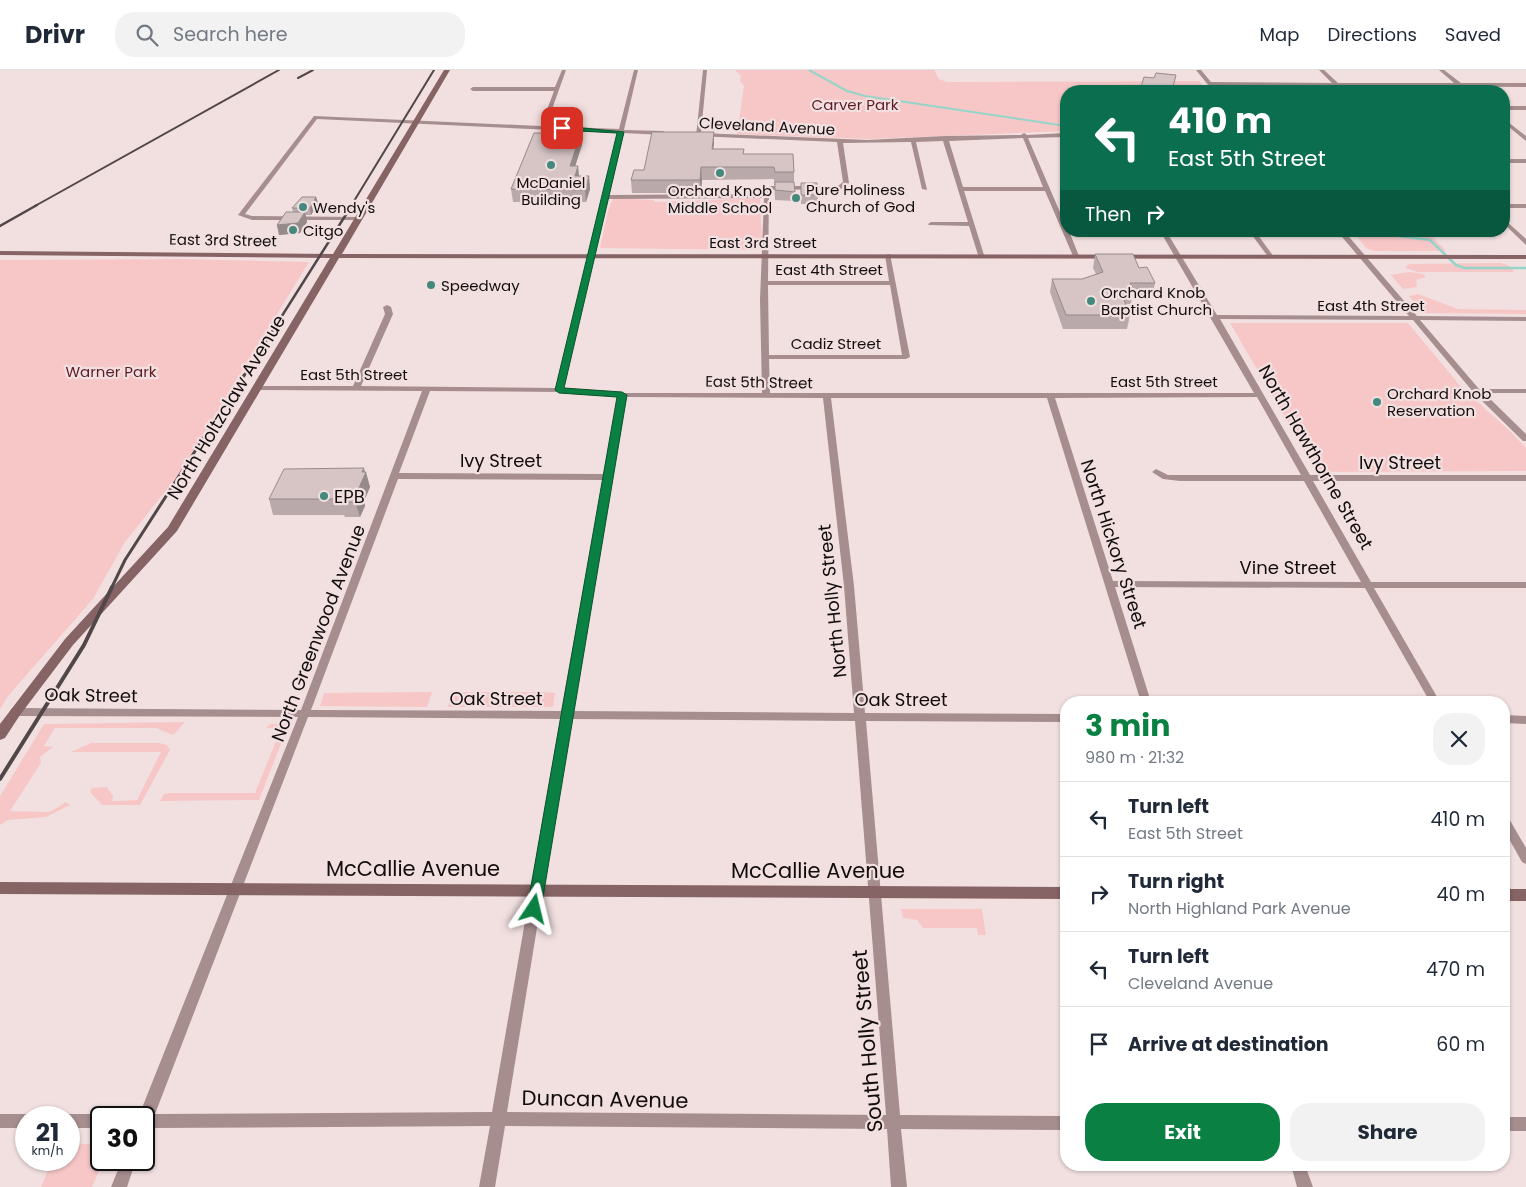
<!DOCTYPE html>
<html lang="en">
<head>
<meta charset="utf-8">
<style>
  body { margin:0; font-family:Poppins,sans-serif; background:#f2f2f3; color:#1f2937; height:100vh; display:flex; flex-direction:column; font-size:19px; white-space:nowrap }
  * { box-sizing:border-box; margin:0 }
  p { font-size:16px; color:#747a83 }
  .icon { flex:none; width:28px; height:28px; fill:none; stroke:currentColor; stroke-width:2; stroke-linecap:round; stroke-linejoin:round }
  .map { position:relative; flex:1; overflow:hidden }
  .panel { position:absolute; left:1060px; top:626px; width:450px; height:475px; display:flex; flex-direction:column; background:#fff; border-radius:20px; box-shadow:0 1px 4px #0004 }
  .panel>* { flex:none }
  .top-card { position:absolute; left:1060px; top:15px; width:450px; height:152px; border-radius:20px; box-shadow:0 1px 4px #0004; background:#0b6e4f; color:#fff; overflow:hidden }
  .speed { position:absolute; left:15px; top:1036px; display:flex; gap:10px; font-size:25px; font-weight:700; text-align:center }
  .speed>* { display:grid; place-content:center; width:65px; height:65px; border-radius:50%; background:#fff; box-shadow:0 1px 4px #0004; line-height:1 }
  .speed small { font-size:12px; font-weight:400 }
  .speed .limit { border:2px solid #111; border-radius:8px; background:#fff; color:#111 }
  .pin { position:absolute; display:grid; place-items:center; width:42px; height:42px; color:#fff; margin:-21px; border-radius:10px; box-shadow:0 2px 8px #0006 }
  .me { position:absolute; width:55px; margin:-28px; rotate:10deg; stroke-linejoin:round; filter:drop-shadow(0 0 4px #0008) }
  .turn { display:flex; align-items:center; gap:18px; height:105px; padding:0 25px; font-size:22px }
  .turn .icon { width:65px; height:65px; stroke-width:2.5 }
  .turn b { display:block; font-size:35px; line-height:42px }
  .then { display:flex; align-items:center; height:48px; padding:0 25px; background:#0003; gap:10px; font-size:19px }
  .round { display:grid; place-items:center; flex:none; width:52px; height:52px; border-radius:20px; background:#f2f2f3 }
  .overview { display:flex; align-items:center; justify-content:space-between; height:85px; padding:0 25px }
  h1 { font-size:30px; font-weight:700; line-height:38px; color:#0b8043 }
  .button { display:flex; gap:10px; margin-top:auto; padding:10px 25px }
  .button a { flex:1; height:58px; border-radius:20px; background:#0b8043; color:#fff; font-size:20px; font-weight:700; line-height:58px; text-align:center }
  .button a+a { background:#f2f2f3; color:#1f2937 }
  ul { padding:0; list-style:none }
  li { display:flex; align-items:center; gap:15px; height:75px; padding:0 25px; border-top:1px solid #e0e1e3 }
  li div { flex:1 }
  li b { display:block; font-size:19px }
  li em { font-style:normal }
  header { display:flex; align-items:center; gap:30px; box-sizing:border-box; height:70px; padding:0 25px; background:#fff; border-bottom:1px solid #e0e1e3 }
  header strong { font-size:24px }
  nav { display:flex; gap:28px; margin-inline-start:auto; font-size:18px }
  .search { width:350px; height:45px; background:#f2f2f3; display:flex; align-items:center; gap:12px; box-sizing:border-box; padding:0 18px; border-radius:20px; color:#747a83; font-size:19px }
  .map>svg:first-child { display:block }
  .green { fill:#f7c7c8 }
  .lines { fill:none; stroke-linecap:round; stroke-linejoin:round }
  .stream-far1 { stroke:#95d4c8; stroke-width:2 }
  .stream { stroke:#95d4c8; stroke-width:2.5 }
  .minor { fill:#a68d8e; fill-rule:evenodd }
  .secondary { fill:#866365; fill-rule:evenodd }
  .rail-far3 { stroke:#514748; stroke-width:2 }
  .rail-far2 { stroke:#514748; stroke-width:2.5 }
  .rail-far1 { stroke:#514748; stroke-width:3 }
  .rail { stroke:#514748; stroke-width:4 }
  .wall { fill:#b9a9aa }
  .shaded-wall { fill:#968a8b }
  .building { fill:#d7c5c6; stroke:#968a8b }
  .route { fill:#0b8043; stroke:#07532c }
  .poi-dot { fill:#44897e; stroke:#f2e0e0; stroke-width:2 }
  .labels { text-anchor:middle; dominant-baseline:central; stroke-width:4.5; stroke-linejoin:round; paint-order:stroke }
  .far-park-label { font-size:15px; fill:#5d1b25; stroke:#f2e0e0 }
  .far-street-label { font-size:15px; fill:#120c0d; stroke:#f2e0e0 }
  .far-poi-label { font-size:15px; fill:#120c0d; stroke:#f2e0e0; text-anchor:start }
  .street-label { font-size:18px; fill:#120c0d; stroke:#f2e0e0 }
  .poi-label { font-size:18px; fill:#120c0d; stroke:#f2e0e0; text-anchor:start }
  .near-street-label { font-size:21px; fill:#120c0d; stroke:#f2e0e0 }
</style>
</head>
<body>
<header>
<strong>Drivr</strong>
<div class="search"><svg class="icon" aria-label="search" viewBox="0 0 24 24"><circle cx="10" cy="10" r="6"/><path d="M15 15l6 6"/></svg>Search here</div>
<nav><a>Map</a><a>Directions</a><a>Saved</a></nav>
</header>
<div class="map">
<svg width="1526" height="1117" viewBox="0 0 1526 1117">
  <rect width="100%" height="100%" fill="#f2e0e0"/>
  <g class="green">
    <path d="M735,0H934L939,9L947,12L1199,11L1206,21H1066V61L869,69L737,64L744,16L740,11L741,6Z"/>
    <path d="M613,128L654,130V132L760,128L762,169L758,180L600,178L608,141Z"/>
    <path d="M1353,161H1427L1446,181H1374L1366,178Z"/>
    <path d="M179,189L309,192L179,404L125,472L93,529L8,626L0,639V190Z"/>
    <path d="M1501,193L1510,196L1514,202H1418L1405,198L1409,194Z"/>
    <path d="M1409,202L1423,204L1426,207L1416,210L1417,217L1403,219L1391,205Z"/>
    <path d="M1418,224L1458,239L1526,240V244L1424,243L1409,226Z"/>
    <path d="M1230,253H1408L1462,318L1510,361L1526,378V401L1317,402Z"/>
    <path d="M432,622L427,637L320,636L324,623Z"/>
    <path d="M452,622H542L555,623L553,637H448Z"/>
    <path d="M185,652L173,665L156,658H55L44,676L53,677L40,687L41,693L10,741L50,742L66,732L70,735L46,747L8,750L0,755V726L44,654Z"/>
    <path d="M270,654H286L288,656L259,730L160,731L164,724L172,723H255L281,659L266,658Z"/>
    <path d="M91,673H159L167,675L170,680L140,735H102L90,722L92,718L107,717L113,726L112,731L137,730L161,682H71Z"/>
    <path d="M901,839H982L986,865H978L977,858H923L917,850L903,848Z"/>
    <path d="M69,1074H101V1090H104L92,1117H41L52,1090H69Z"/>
  </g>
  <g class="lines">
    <path class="stream-far1" d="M809,0L847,21L865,26L1066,56"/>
    <path class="stream" d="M1361,161L1430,170L1456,195L1464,198H1526"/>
    <g class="minor">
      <path d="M562,0H566L546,56L619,59L634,0H638L624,60L663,61L666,63L663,65L624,63L609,125L764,124L763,118L766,116H838L843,112L837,72L696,66L703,0H707L701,63L867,70L945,66L1021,65L1024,63L1027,65L1066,63V67L1028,68L1066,156V161H1069L1079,186L1076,188L1073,186L1045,121H964L984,185L983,186L978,185L969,156L929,155L928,154L931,152H968L943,71L916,72L927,120L922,119L911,72L843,73L849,113L841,119L769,120L768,211H889L885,185L890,184L910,287L906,289H769L770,323H1254L1160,161H1166L1217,245L1409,246L1337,161H1344L1417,246L1526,247V251L1420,250L1479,319H1526V323H1484L1526,364V371H1523L1474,323L1413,250L1220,249L1310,405H1526V411H1313L1371,512H1526V518H1374L1440,632H1430L1365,518L1115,517L1151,632H1141L1047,328H831L854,516L865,643L1066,644V652L866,651L900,1045L1066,1046V1060L901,1059L907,1117H891L887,1059L505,1056L495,1117H479L490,1056L150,1058L144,1061V1048H138L298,647L15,646L11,645L10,642L11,639L15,638L301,640L422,321L259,320L255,318L259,316H353L385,244L383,237L387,235L391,237L393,244L361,316L556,318L618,63L317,49L245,144L252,146L358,147L361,149L360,150H252L238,145L314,46L541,56L554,21H473L470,19L473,17H555ZM1023,68L1043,117H963L949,71ZM764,128L760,230L762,323H622L563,318L608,129ZM768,215H890L902,285H769ZM430,321L559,322L618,327L604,404L399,403ZM626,327L823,328L844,516L854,643L572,641ZM1257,327L1301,405H1168L1156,399L1152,402L1163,409L1180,411H1304L1361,512L1113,511L1055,328ZM398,409L603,410L561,641L311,640ZM308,647L560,649L492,1042L155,1044ZM571,649L855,651L886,1045L507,1042Z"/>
      <path d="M1196,0H1201L1211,12L1332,13L1319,0H1324L1338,13H1454L1439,0H1444L1461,13H1526V17L1341,16L1339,19L1335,16H1213L1218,21H1213Z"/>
      <rect x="1504" y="36" width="22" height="4"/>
      <path d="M1504,49L1526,66V71L1504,53Z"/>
      <rect x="1504" y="89" width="22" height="4"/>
      <rect x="1504" y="134" width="22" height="4"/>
      <path d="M1504,149L1526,169V175L1504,154Z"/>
      <path d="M1249,161H1255L1274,187L1273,188H1269Z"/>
      <path d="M1504,645L1526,646V654L1504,653Z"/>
      <path d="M1504,746L1508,747L1526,778V794L1522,792L1504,760Z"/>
      <path d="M0,1044H26L32,1048H26V1058H0Z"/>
      <path d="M69,1044H101L107,1048H101V1058H69V1048H63Z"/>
      <rect x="1504" y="1047" width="22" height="14"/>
      <path d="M122,1090H136L127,1117H111Z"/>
      <path d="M1291,1095H1305L1313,1117H1297Z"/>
    </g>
    <g class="secondary">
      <path d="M444,0H450L342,184L1526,185V189L339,188L177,461L73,575L20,645L5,668L0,670V654L65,569L168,457L330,188L0,185V181L333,184Z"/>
      <path d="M0,812L1066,817V829L0,824Z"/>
      <rect x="1504" y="819" width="22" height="12"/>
    </g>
    <g class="rail-far3">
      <path d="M298,8L313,0"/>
      <path d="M35,136L279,0"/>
      <path d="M351,136L434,0"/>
    </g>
    <g class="rail-far2">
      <path d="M0,156L37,135"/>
      <path d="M244,306L352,135"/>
    </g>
    <path class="rail-far1" d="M111,519L125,490L244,305"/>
    <path class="rail" d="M0,709L84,575L112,517"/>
  </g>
  <g class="wall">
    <path d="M573,63L582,75L575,96H578L579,106H589L590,119L586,132H513L511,119Z"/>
    <path d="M714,74L713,79L744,84L794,102V131L775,130L774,109L702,110L701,123H632L631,110Z"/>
    <path d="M801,113L818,125V134H801Z"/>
    <path d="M316,127L318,133L311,145H305L307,152L300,163L279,165L277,155L293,142L292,138Z"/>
    <path d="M1095,184L1139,198L1155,213L1152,227L1132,226L1131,234H1126L1130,245L1127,259H1063L1050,222L1052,209H1082L1096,204L1093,198Z"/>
    <path d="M365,402L370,417L364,431L365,436L360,447H345L344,445H273L269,429Z"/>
  </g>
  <g class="shaded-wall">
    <path d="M714,62V74L712,91V79Z"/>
    <path d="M581,63L582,75L571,109L570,96Z"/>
    <path d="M578,96L579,109L575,106Z"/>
    <path d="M701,97L702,110L701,123L700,110Z"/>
    <path d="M589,106L590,119L586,132L585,120Z"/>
    <path d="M316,127L318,133L311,145L310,138Z"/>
    <path d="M305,142L307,152L300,163L279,165L277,155Z"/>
    <path d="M364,398L365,403L366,402L370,417L364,431L365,436L360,447L355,432L362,402Z"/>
  </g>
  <g class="building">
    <path d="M1156,3L1176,5L1172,21L1140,20L1144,7L1154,8Z"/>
    <path d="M553,57H572L571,63H581L570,96H578L575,106H589L585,120L511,119L534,63H551Z"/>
    <path d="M652,62H714L712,79H744L743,84H793L794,102H775L774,97H701L700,110H631L634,100H644Z"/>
    <path d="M775,112H794L795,122L775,120Z"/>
    <path d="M801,113H817L818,125H801Z"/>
    <path d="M302,127H316L310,138H292Z"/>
    <path d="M286,142H305L298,153L277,155Z"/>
    <path d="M1095,184H1133L1139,198L1147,197L1155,213H1130L1134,220H1120L1130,245H1066L1052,209H1082L1103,202Z"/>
    <path d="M364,398L362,402H366L358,420H361L355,432H341L342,429H269L284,399Z"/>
  </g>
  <path class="route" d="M562,56L624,62L564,318L622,322L627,325L541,839L539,843H529L527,839L617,327L559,323L555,320L617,63L560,60Z"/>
  <g class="poi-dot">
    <circle cx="551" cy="95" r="5"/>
    <circle cx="720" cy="103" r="5"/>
    <circle cx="796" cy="128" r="5"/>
    <circle cx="303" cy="137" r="5"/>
    <circle cx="293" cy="160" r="5"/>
    <circle cx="431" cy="215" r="5"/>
    <circle cx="1091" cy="231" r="5"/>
    <circle cx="1377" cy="332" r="5"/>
    <circle cx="324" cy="426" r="5"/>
  </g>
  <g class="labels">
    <g class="far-park-label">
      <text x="855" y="34">Carver Park</text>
      <text x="111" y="301">Warner Park</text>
    </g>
    <g class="far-street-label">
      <text transform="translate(767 56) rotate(3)">Cleveland Avenue</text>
      <text transform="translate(223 170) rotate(1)">East 3rd Street</text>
      <text x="763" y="172">East 3rd Street</text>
      <text x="829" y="199">East 4th Street</text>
      <text x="1371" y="235">East 4th Street</text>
      <text x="836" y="273">Cadiz Street</text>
      <text x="354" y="304">East 5th Street</text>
      <text x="1164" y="311">East 5th Street</text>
      <text transform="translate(759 312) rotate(1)">East 5th Street</text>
    </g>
    <g class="far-poi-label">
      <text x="551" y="112" text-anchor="middle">McDaniel<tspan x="551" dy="17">Building</tspan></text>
      <text x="806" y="119">Pure Holiness<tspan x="806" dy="17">Church of God</tspan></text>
      <text x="720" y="120" text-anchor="middle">Orchard Knob<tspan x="720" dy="17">Middle School</tspan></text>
      <text x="313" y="137">Wendy's</text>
      <text x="303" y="160">Citgo</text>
      <text x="441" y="215">Speedway</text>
      <text x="1101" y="222">Orchard Knob<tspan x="1101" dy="17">Baptist Church</tspan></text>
      <text x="1387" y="323">Orchard Knob<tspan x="1387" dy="17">Reservation</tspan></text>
    </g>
    <g class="street-label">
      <text transform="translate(226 337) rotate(-59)">North Holtzclaw Avenue</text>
      <text transform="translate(1316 387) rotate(60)">North Hawthorne Street</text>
      <text x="501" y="390">Ivy Street</text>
      <text x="1400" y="392">Ivy Street</text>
      <text transform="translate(1114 474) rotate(72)">North Hickory Street</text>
      <text x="1288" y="497">Vine Street</text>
      <text transform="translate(832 531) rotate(-96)">North Holly Street</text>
      <text transform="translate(318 563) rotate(-69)">North Greenwood Avenue</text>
      <text transform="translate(91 625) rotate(1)">Oak Street</text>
      <text x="496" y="628">Oak Street</text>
      <text x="901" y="629">Oak Street</text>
    </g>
    <g class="poi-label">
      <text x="334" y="426">EPB</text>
    </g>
    <g class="near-street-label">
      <text x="413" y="798">McCallie Avenue</text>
      <text x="818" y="800">McCallie Avenue</text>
      <text transform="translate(867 971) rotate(-95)">South Holly Street</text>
      <text transform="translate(605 1029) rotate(1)">Duncan Avenue</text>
    </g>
  </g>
</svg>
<div class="speed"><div>21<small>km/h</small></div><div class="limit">30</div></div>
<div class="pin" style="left:562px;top:58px;background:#d93025"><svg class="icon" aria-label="arrive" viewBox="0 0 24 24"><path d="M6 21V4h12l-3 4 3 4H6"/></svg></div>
<svg class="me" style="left:534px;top:839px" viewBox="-20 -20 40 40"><path d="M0-17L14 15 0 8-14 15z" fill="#0b8043" stroke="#fff" stroke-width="4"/></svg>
<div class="top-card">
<div class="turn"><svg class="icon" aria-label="left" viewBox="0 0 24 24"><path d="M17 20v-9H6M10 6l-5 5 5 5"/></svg><div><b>410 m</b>East 5th Street</div></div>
<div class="then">Then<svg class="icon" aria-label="right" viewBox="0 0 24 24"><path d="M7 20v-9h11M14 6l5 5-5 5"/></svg></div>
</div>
<section class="panel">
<div class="overview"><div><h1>3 min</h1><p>980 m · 21:32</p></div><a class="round"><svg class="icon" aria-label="close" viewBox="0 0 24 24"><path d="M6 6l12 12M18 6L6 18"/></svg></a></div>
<ul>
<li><svg class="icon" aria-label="left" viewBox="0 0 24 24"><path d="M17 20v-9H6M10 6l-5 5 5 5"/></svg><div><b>Turn left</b><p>East 5th Street</p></div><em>410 m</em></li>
<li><svg class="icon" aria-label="right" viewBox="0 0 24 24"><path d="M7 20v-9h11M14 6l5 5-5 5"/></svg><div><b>Turn right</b><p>North Highland Park Avenue</p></div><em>40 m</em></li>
<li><svg class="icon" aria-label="left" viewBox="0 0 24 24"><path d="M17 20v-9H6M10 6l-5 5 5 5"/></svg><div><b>Turn left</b><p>Cleveland Avenue</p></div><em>470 m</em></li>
<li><svg class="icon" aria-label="arrive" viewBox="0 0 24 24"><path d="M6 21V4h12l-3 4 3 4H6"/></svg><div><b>Arrive at destination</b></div><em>60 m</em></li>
</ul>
<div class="button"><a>Exit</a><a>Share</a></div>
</section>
</div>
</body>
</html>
